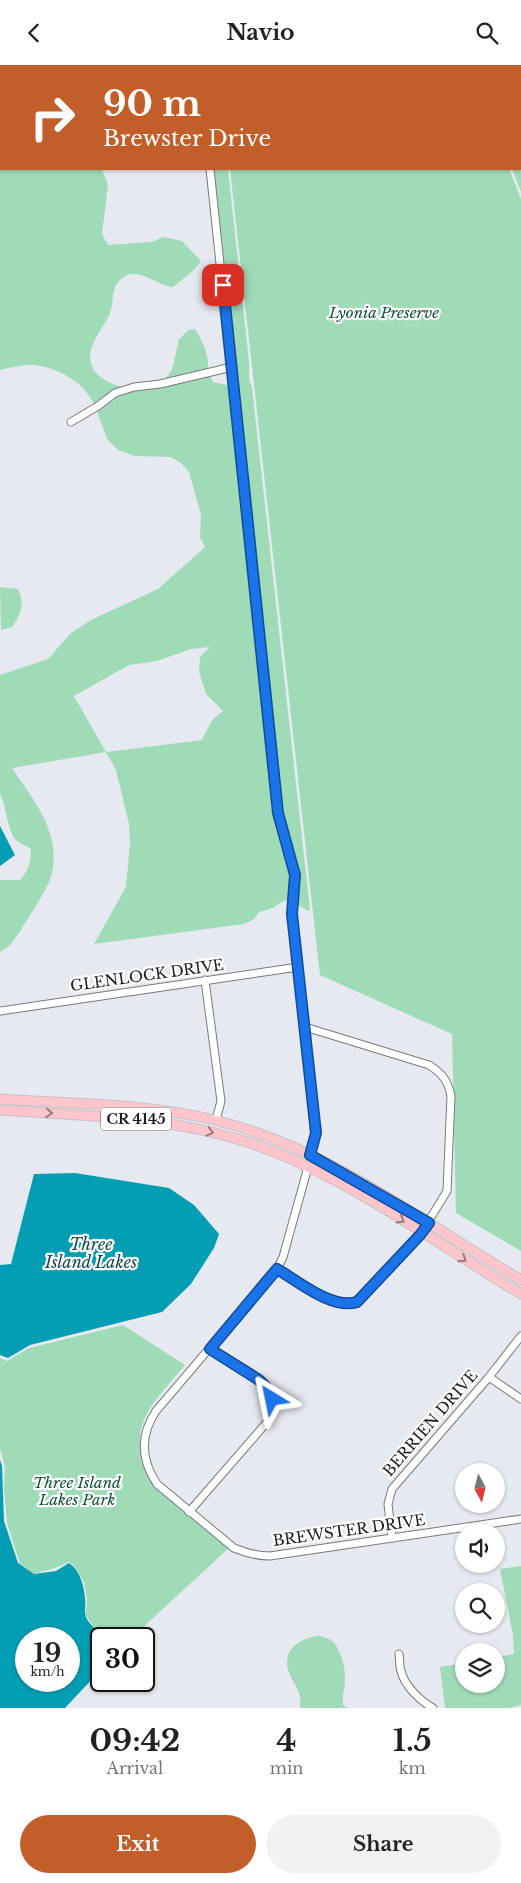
<!DOCTYPE html>
<html lang="en">
<head>
<meta charset="utf-8">
<style>
  body { margin:0; font-family:"Libre Baskerville",serif; background:#f2f2f2; color:#222; height:100vh; display:flex; flex-direction:column; font-size:19px; white-space:nowrap }
  * { box-sizing:border-box; margin:0 }
  p { font-size:16px; color:#767676 }
  .icon { flex:none; width:28px; height:28px; fill:none; stroke:currentColor; stroke-width:2; stroke-linecap:round; stroke-linejoin:round }
  .map { position:relative; height:1643px; overflow:hidden }
  .sheet { display:flex; flex-direction:column; background:#fff; flex:1 }
  .sheet>* { flex:none }
  .banner { position:absolute; left:0px; top:0px; width:521px; height:105px; box-shadow:0 1px 4px #0004; background:#c25e29; color:#fff; overflow:hidden }
  .needle { width:32px; rotate:173deg }
  .tools { position:absolute; left:455px; top:1398px; display:grid; gap:10px }
  .tools a { display:grid; place-items:center; width:50px; height:50px; border-radius:50%; background:#fff; box-shadow:0 1px 4px #0004; font-size:25px }
  .speed { position:absolute; left:15px; top:1562px; display:flex; gap:10px; font-size:25px; font-weight:700; text-align:center }
  .speed>* { display:grid; place-content:center; width:65px; height:65px; border-radius:50%; background:#fff; box-shadow:0 1px 4px #0004; line-height:1 }
  .speed small { font-size:12px; font-weight:400 }
  .speed .limit { border:2px solid #111; border-radius:8px; background:#fff; color:#111 }
  .pin { position:absolute; display:grid; place-items:center; width:42px; height:42px; color:#fff; margin:-21px; border-radius:10px; box-shadow:0 2px 8px #0006 }
  .me { position:absolute; width:55px; margin:-28px; rotate:325deg; stroke-linejoin:round; filter:drop-shadow(0 0 4px #0008) }
  .turn { display:flex; align-items:center; gap:18px; height:105px; padding:0 20px; font-size:22px }
  .turn .icon { width:65px; height:65px; stroke-width:2.5 }
  .turn b { display:block; font-size:35px; line-height:42px }
  .eta { display:flex; justify-content:space-evenly; align-items:center; height:85px; text-align:center }
  .eta b { font-size:30px; font-weight:700; line-height:35px }
  .button { display:flex; gap:10px; margin-top:auto; padding:10px 20px }
  .button a { flex:1; height:58px; border-radius:30px; background:#c25e29; color:#fff; font-size:20px; font-weight:700; line-height:58px; text-align:center }
  .button a+a { background:#f2f2f2; color:#222 }
  header { display:flex; justify-content:space-between; align-items:center; height:65px; padding:0 20px; background:#fff; font-size:22px; font-weight:700 }
  .map>svg:first-child { display:block }
  .green { fill:#9fdbb6; fill-rule:evenodd }
  .water { fill:#049eb4; fill-rule:evenodd }
  .lines { fill:none; stroke-linecap:round; stroke-linejoin:round }
  .minor-casing { stroke:#78797f; stroke-width:9 }
  .major-casing { stroke:#c4c4c5; stroke-width:11 }
  .minor { stroke:#fff; stroke-width:7 }
  .major { stroke:#fec5cc; stroke-width:9 }
  .oneway { stroke:#98797e }
  .route-casing { stroke:#114b97; stroke-width:12 }
  .route { stroke:#1a73e8; stroke-width:9 }
  .labels { text-anchor:middle; dominant-baseline:central; stroke-width:4.5; stroke-linejoin:round; paint-order:stroke }
  .shield { fill:#fff; stroke:#606162; stroke-width:1 }
  .shield-label { font-size:14px; font-weight:bold; fill:#1c1d1f }
  .park-label { font-size:15px; font-style:italic; fill:#0f5232; stroke:#fff }
  .street-label { font-size:15px; fill:#1c1d1f; stroke:#fff }
  .water-label { font-size:16px; font-style:italic; fill:#0f464f; stroke:#fff }
</style>
</head>
<body>
<header><svg class="icon" aria-label="back" viewBox="0 0 24 24"><path d="M15 5l-7 7 7 7"/></svg>Navio<svg class="icon" aria-label="search" viewBox="0 0 24 24"><circle cx="10" cy="10" r="6"/><path d="M15 15l6 6"/></svg></header>
<div class="map">
<svg width="521" height="1643" viewBox="0 0 521 1643">
  <rect width="100%" height="100%" fill="#e7e9f0"/>
  <g class="green">
    <rect x="219" y="0" width="248" height="1"/>
    <path d="M470,0H521V127L512,104H520V1Z"/>
    <path d="M0,45H1V104H102L108,120L102,169L108,180L152,177L163,172L182,176L201,196L194,205L173,222C159,221 146,208 133,209C125,209 118,216 115,222C112,229 113,238 111,245C105,264 84,280 92,301C96,313 112,319 123,322L113,325L94,339C84,317 58,303 35,300C24,299 10,303 0,305Z"/>
    <path d="M214,104H228L249,297V314L252,323L310,845L308,846L290,835L283,836L273,843L259,847L254,854L244,859L94,879L126,822L130,777L129,759L116,705L106,687L12,703C33,734 61,767 52,808C49,821 36,841 29,852C20,865 14,880 0,887V815H20C28,807 31,796 31,784C27,781 21,779 17,776C7,767 7,742 0,729V610L48,594L71,568L91,555L158,524L205,482L200,472L201,450L189,407L181,398L171,392L135,391L118,385L107,374L97,346L116,332L135,326L210,311L213,317L227,320L232,327L230,307L236,305ZM210,582L200,592L199,607L206,629L223,646L212,655L202,675L106,687L74,631L129,600L157,596L191,584Z"/>
    <path d="M230,104H509L521,134V1186L456,1148L452,969L320,910Z"/>
    <path d="M195,264C203,277 209,289 208,304L165,314L172,305L179,274L189,265Z"/>
    <path d="M0,522L18,524C25,539 21,549 12,562L1,565Z"/>
    <path d="M123,1260L185,1300C156,1336 125,1358 148,1408L230,1482L130,1574H114L93,1561L86,1550L87,1534L84,1517L74,1501L69,1497L55,1503L33,1509L20,1499L7,1458L4,1422L5,1402L0,1383V1293L7,1296L29,1283Z"/>
    <path d="M521,1501V1640L509,1643H445L440,1602L464,1598V1619H496V1592L514,1589L513,1570L500,1504Z"/>
    <path d="M319,1571C323,1572 328,1573 331,1575C341,1583 346,1604 345,1616C345,1626 342,1628 343,1640L348,1643H300C303,1630 295,1621 290,1610C280,1586 298,1573 319,1571Z"/>
  </g>
  <g class="water">
    <path d="M0,761L15,790L0,801Z"/>
    <path d="M75,1108L169,1123L194,1140L219,1169L214,1183L191,1219L162,1247L30,1280L8,1293L0,1290V1200L11,1199L34,1109Z"/>
    <path d="M0,1395L2,1401L4,1456L18,1498L34,1509L56,1506L69,1498C80,1505 84,1521 85,1533C86,1539 84,1546 86,1552C91,1563 103,1570 113,1574H101V1610L95,1611L65,1643H0ZM26,1574H69V1616H26Z"/>
  </g>
  <g class="lines">
    <g class="minor-casing">
      <g id="minor">
        <path d="M199,0V1"/>
        <path d="M210,104L278,748L295,810L292,849L316,1068L310,1090"/>
        <path d="M71,357L98,341L115,328L134,322L160,319L232,302"/>
        <path d="M205,915L221,1036L216,1055"/>
        <path d="M0,946L298,902"/>
        <path d="M308,1102L283,1192L277,1204L156,1346C140,1370 141,1395 157,1419L234,1483C246,1488 257,1491 270,1491L521,1454"/>
        <path d="M277,1204C298,1216 332,1245 357,1237L420,1170L447,1126L451,1031C448,1016 443,1009 429,1000L305,962"/>
        <path d="M489,1312L521,1334"/>
        <path d="M189,1447L268,1356C272,1345 273,1332 266,1321C258,1309 223,1292 209,1284"/>
        <path d="M392,1473L388,1439L392,1424L489,1312L521,1271"/>
        <path d="M399,1589C400,1594 399,1600 401,1606C404,1620 420,1636 433,1643"/>
      </g>
    </g>
    <g class="major-casing">
      <g id="major">
        <path d="M0,1034C71,1039 144,1038 214,1055C325,1081 424,1158 521,1215"/>
        <path d="M0,1045C84,1051 170,1051 250,1078C348,1111 433,1177 521,1229"/>
      </g>
    </g>
    <use href="#minor" class="minor"/>
    <use href="#major" class="major"/>
  </g>
  <defs><path id="oneway-chevron" d="M-2-3.5L2.5 0L-2 3.5" fill="none" stroke-width="1.6" stroke-linecap="round" stroke-linejoin="round" transform="scale(1.25)"/></defs>
  <g class="oneway">
    <use href="#oneway-chevron" transform="translate(49 1048) rotate(4)"/>
    <use href="#oneway-chevron" transform="translate(210 1067) rotate(14)"/>
    <use href="#oneway-chevron" transform="translate(401 1155) rotate(30)"/>
    <use href="#oneway-chevron" transform="translate(463 1194) rotate(33)"/>
  </g>
  <g class="lines">
    <g class="route-casing">
      <path id="route" d="M223,220L278,748L295,810L292,849L316,1068L310,1090L429,1158L420,1170L357,1237C332,1245 298,1216 277,1204L210,1284L259,1315L266,1322L272,1334"/>
    </g>
    <use href="#route" class="route"/>
  </g>
  <g class="labels">
    <rect class="shield" x="101" y="1042.5" width="70" height="23" rx="4"/>
    <g class="shield-label">
      <text x="136" y="1054">CR 4145</text>
    </g>
    <g class="park-label">
      <text x="384" y="247">Lyonia Preserve</text>
      <text x="77" y="1417">Three Island<tspan x="77" dy="17">Lakes Park</tspan></text>
    </g>
    <g class="street-label">
      <text transform="translate(147 910) rotate(-8)">GLENLOCK DRIVE</text>
      <text transform="translate(430 1358) rotate(-49)">BERRIEN DRIVE</text>
      <text transform="translate(349 1465) rotate(-8)">BREWSTER DRIVE</text>
    </g>
    <g class="water-label">
      <text x="91" y="1179">Three<tspan x="91" dy="18">Island Lakes</tspan></text>
    </g>
  </g>
</svg>
<div class="tools">
<a><svg class="needle" viewBox="-14 -14 28 28"><path d="M0-13l5 13h-10z" fill="#e53935"/><path d="M0 13l5-13h-10z" fill="#767676"/></svg></a>
<a><svg class="icon" aria-label="sound" viewBox="0 0 24 24"><path d="M4 9h4l5-4v14l-5-4H4zM17 9q2 3 0 6"/></svg></a>
<a><svg class="icon" aria-label="search" viewBox="0 0 24 24"><circle cx="10" cy="10" r="6"/><path d="M15 15l6 6"/></svg></a>
<a><svg class="icon" aria-label="layers" viewBox="0 0 24 24"><path d="M12 4l9 5-9 5-9-5zM3 14l9 5 9-5"/></svg></a>
</div>
<div class="speed"><div>19<small>km/h</small></div><div class="limit">30</div></div>
<div class="pin" style="left:223px;top:220px;background:#d93025"><svg class="icon" aria-label="arrive" viewBox="0 0 24 24"><path d="M6 21V4h12l-3 4 3 4H6"/></svg></div>
<svg class="me" style="left:272px;top:1334px" viewBox="-20 -20 40 40"><path d="M0-17L14 15 0 8-14 15z" fill="#1a73e8" stroke="#fff" stroke-width="4"/></svg>
<div class="banner">
<div class="turn"><svg class="icon" aria-label="right" viewBox="0 0 24 24"><path d="M7 20v-9h11M14 6l5 5-5 5"/></svg><div><b>90 m</b>Brewster Drive</div></div>
</div>
</div>
<section class="sheet">
<div class="eta">
<div><b>09:42</b><p>Arrival</p></div>
<div><b>4</b><p>min</p></div>
<div><b>1.5</b><p>km</p></div>
</div>
<div class="button"><a>Exit</a><a>Share</a></div>
</section>
</body>
</html>
